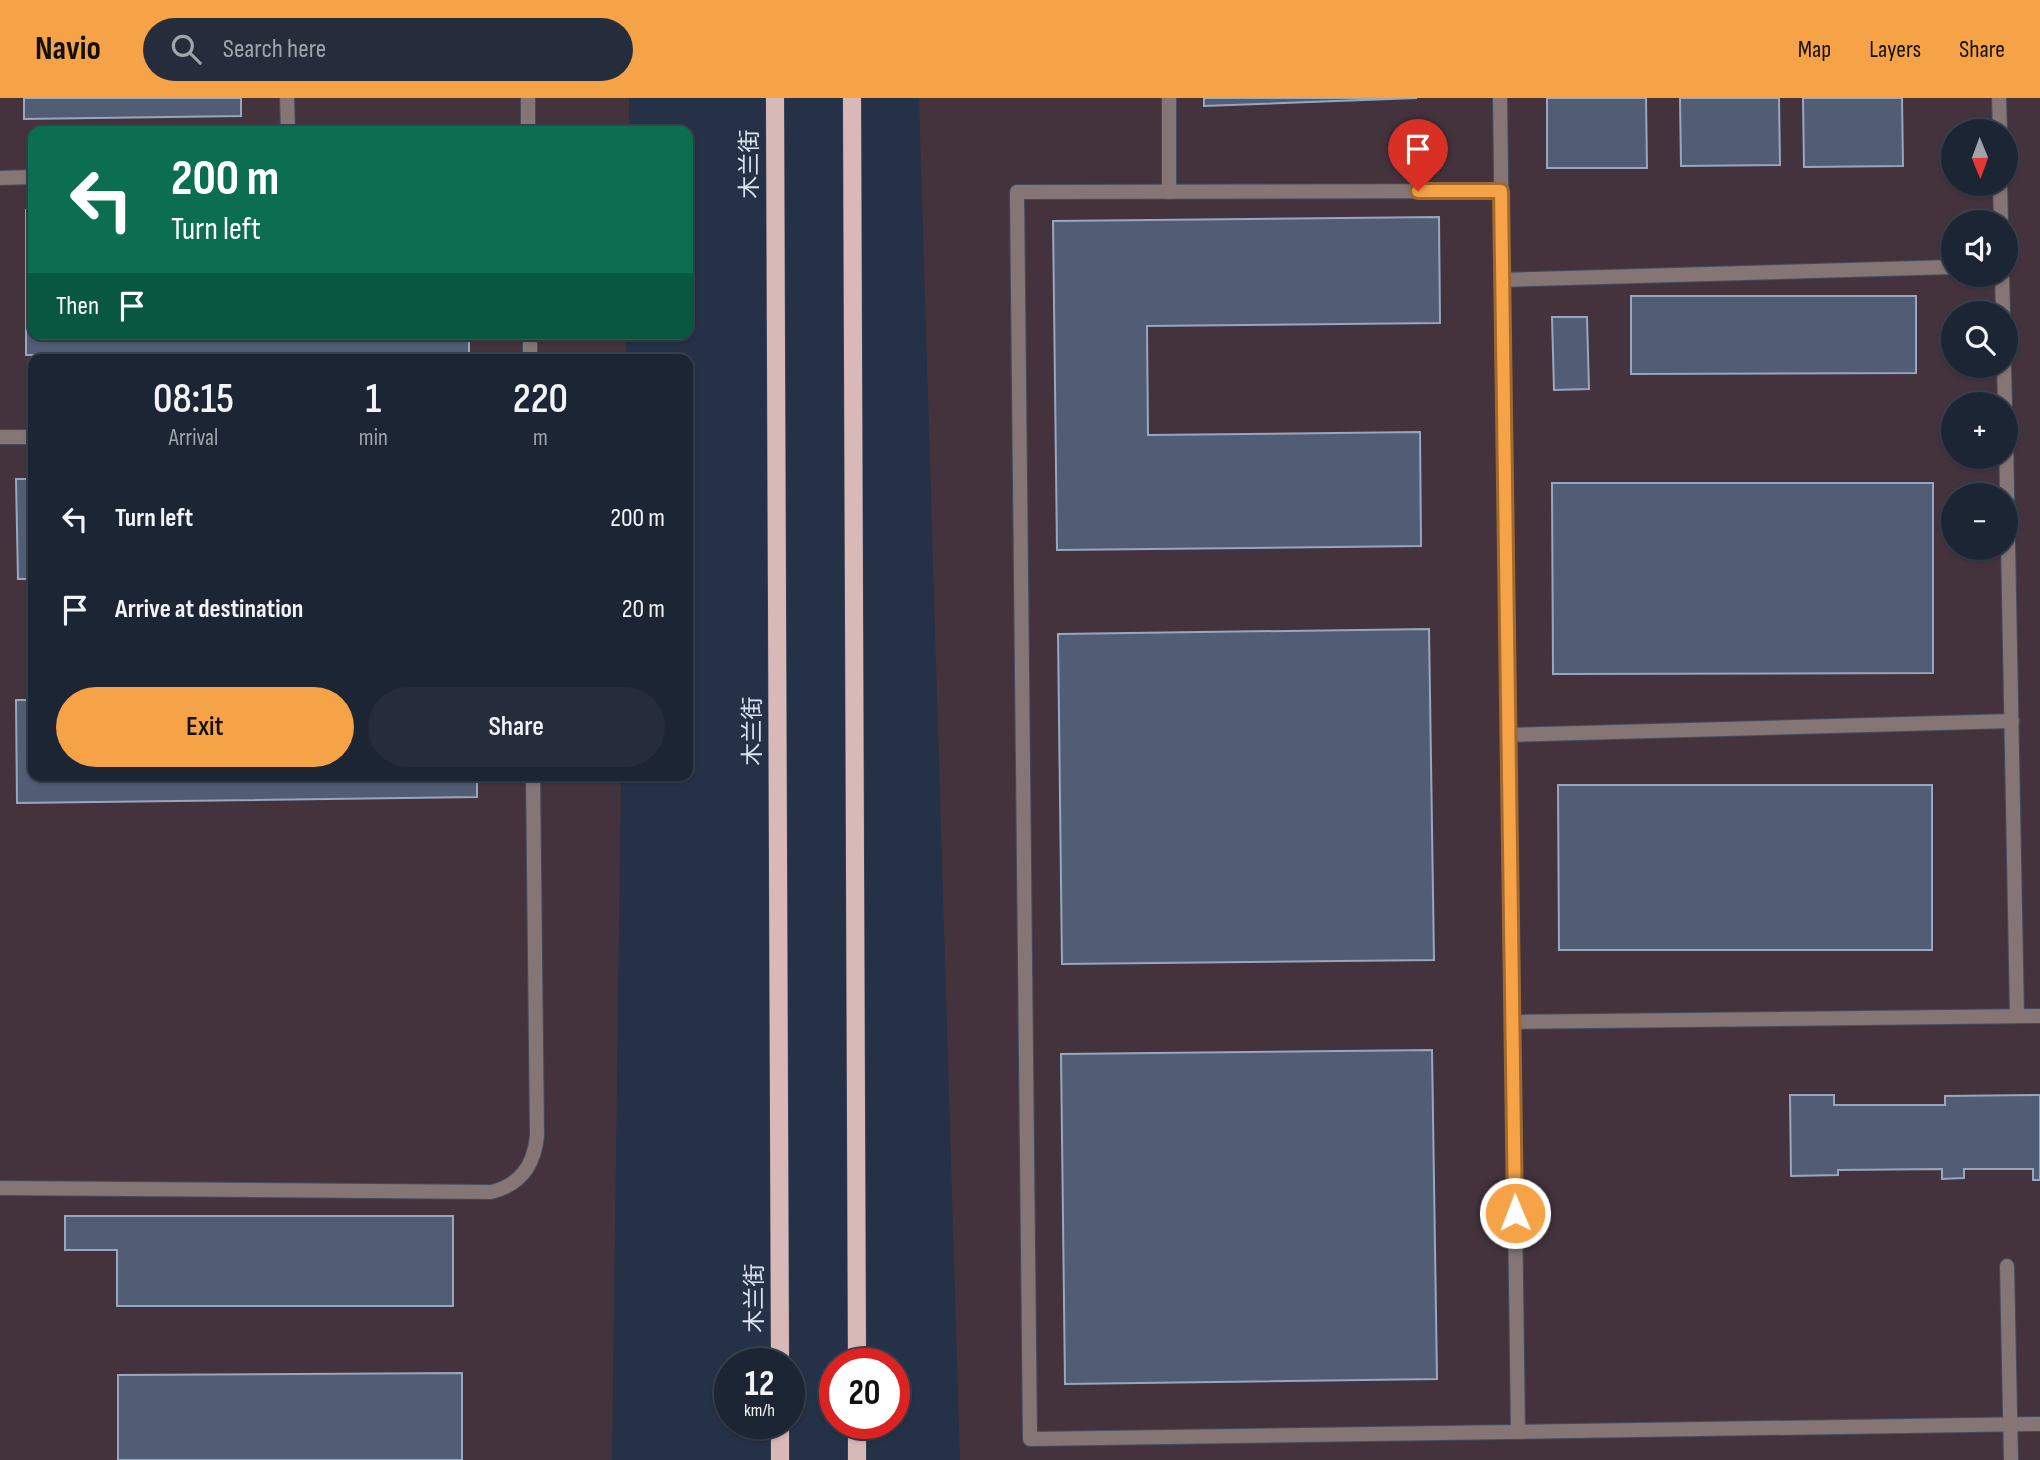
<!DOCTYPE html>
<html lang="en">
<head>
<meta charset="utf-8">
<style>
  body { margin:0; font-family:"Sofia Sans Condensed","Noto Sans SC",sans-serif; background:#252d3c; color:#f1f3f6; height:100vh; display:flex; flex-direction:column; font-size:26px; white-space:nowrap }
  * { box-sizing:border-box; margin:0 }
  p { font-size:23px; color:#a0a5ac }
  .icon { flex:none; width:38px; height:38px; fill:none; stroke:currentColor; stroke-width:2; stroke-linecap:round; stroke-linejoin:round }
  .map { position:relative; flex:1; overflow:hidden }
  .sheet { position:absolute; left:28px; top:256px; width:665px; height:427px; display:flex; flex-direction:column; background:#1c2534; border-radius:14px; box-shadow:0 2px 5px #0004,0 0 0 2px #3a424f }
  .sheet>* { flex:none }
  .banner { position:absolute; left:28px; top:28px; width:665px; height:214px; border-radius:14px; box-shadow:0 2px 5px #0004,0 0 0 2px #3a424f; background:#0b6e4f; color:#fff; overflow:hidden }
  .needle { width:46px; rotate:179deg }
  .fabs { position:absolute; left:1941px; top:21px; display:grid; gap:14px }
  .fabs a { display:grid; place-items:center; width:77px; height:77px; border-radius:50%; background:#1c2534; box-shadow:0 2px 5px #0004,0 0 0 2px #3a424f; font-size:35px }
  .speed { position:absolute; left:714px; top:1250px; display:flex; gap:14px; font-size:35px; font-weight:700; text-align:center }
  .speed>* { display:grid; place-content:center; width:91px; height:91px; border-radius:50%; background:#1c2534; box-shadow:0 2px 5px #0004,0 0 0 2px #3a424f; line-height:1 }
  .speed small { font-size:18px; font-weight:400 }
  .speed .limit { border:10px solid #d22; background:#fff; color:#111 }
  .pin { position:absolute; display:grid; place-items:center; width:60px; height:60px; color:#fff; margin:-72px -30px; border-radius:50% 50% 50% 0; rotate:-45deg; box-shadow:0 0 7px #0007 }
  .pin .icon { rotate:45deg }
  .me { position:absolute; width:77px; margin:-38px; rotate:359deg; stroke-linejoin:round; filter:drop-shadow(0 0 5px #0008) }
  .turn { display:flex; align-items:center; gap:24px; height:147px; padding:0 28px; font-size:32px }
  .turn .icon { width:91px; height:91px; stroke-width:2.5 }
  .turn b { display:block; font-size:49px; line-height:60px }
  .then { display:flex; align-items:center; height:66px; padding:0 28px; background:#0003; gap:14px; font-size:26px }
  .eta { display:flex; justify-content:space-evenly; align-items:center; height:119px; text-align:center }
  .eta b { font-size:42px; font-weight:600; line-height:49px }
  .button { display:flex; gap:14px; margin-top:auto; padding:14px 28px }
  .button a { flex:1; height:80px; border-radius:42px; background:#f6a246; color:#111; font-size:28px; font-weight:600; line-height:80px; text-align:center }
  .button a+a { background:#252d3c; color:#f1f3f6 }
  ul { padding:0; list-style:none }
  li { display:flex; align-items:center; gap:21px; height:91px; padding:0 28px }
  li div { flex:1 }
  li b { display:block; font-size:26px }
  li em { font-style:normal }
  header { display:flex; align-items:center; gap:42px; box-sizing:border-box; height:98px; padding:0 35px; background:#f6a246; color:#111 }
  header strong { font-size:33px }
  nav { display:flex; gap:38px; margin-inline-start:auto; font-size:24px }
  .search { width:490px; height:63px; background:#252d3c; display:flex; align-items:center; gap:18px; box-sizing:border-box; padding:0 24px; border-radius:38px; color:#a0a5ac; font-size:26px }
  .map>svg:first-child { display:block }
  .industrial { fill:#44333d; fill-rule:evenodd }
  .building { fill:#505d74; stroke:#97a7c0; stroke-width:2 }
  .lines { fill:none; stroke-linecap:round; stroke-linejoin:round }
  .service-casing { stroke:#424d61; stroke-width:16 }
  .primary-casing { stroke:#424d61; stroke-width:19 }
  .service { stroke:#857575; stroke-width:14 }
  .primary { stroke:#d9b8b8; stroke-width:18 }
  .route-casing { stroke:#a0692e; stroke-width:18 }
  .route { stroke:#f6a246; stroke-width:12 }
  .labels { text-anchor:middle; dominant-baseline:central; stroke-width:5; stroke-linejoin:round; paint-order:stroke }
  .street-label { font-size:23px; fill:#dae2ef; stroke:#253146 }
</style>
</head>
<body>
<header>
<strong>Navio</strong>
<div class="search"><svg class="icon" aria-label="search" viewBox="0 0 24 24"><circle cx="10" cy="10" r="6"/><path d="M15 15l6 6"/></svg>Search here</div>
<nav><a>Map</a><a>Layers</a><a>Share</a></nav>
</header>
<div class="map">
<svg width="2040" height="1362" viewBox="0 0 2040 1362">
  <rect width="100%" height="100%" fill="#253146"/>
  <g class="industrial">
    <path d="M0,0H629V33H33V236H626V261H33V677H621L612,1362H0Z"/>
    <path d="M919,0H2040V1362H960ZM1953,33H2006V86H1953ZM1953,124H2006V177H1953ZM1953,215H2006V268H1953ZM1953,306H2006V359H1953ZM1953,397H2006V450H1953Z"/>
  </g>
  <g class="building">
    <path d="M24,0H241V18L24,21Z"/>
    <path d="M1204,0H1417L1204,8Z"/>
    <path d="M1547,0H1646L1647,70H1547Z"/>
    <path d="M1680,0H1779L1780,67L1681,68Z"/>
    <path d="M1803,0H1902L1903,68L1804,69Z"/>
    <path d="M26,112H33V236H469V257H26Z"/>
    <path d="M1439,119L1440,225L1147,228L1148,337L1420,334L1421,448L1057,452L1053,123Z"/>
    <path d="M1631,198H1916V275L1631,276Z"/>
    <path d="M1552,219H1587L1589,291L1554,292Z"/>
    <path d="M16,381H33V481H18Z"/>
    <path d="M1552,385H1933V575L1553,576Z"/>
    <path d="M1429,531L1434,862L1062,866L1058,536Z"/>
    <path d="M16,602H33V677H477V699L17,705Z"/>
    <path d="M1558,687H1932V852H1559Z"/>
    <path d="M1432,952L1437,1281L1065,1286L1061,956Z"/>
    <path d="M1790,997H1834V1007H1945V998L2040,997V1082H2033V1071H1964V1080L1942,1081V1071L1838,1072V1077L1791,1078Z"/>
    <path d="M65,1118H453V1208H117V1152H65Z"/>
    <path d="M462,1275V1362H118V1277Z"/>
  </g>
  <g class="lines">
    <g class="service-casing">
      <g id="service">
        <path d="M287,0L288,33"/>
        <path d="M528,0V33"/>
        <path d="M1169,0V94"/>
        <path d="M1500,0L1518,1334"/>
        <path d="M1999,0L2000,33"/>
        <path d="M0,80L33,79"/>
        <path d="M2000,86L2001,124"/>
        <path d="M1501,93L1017,94L1030,1341L2040,1326"/>
        <path d="M2002,177L2003,215"/>
        <path d="M1502,182L1953,169"/>
        <path d="M530,236V261"/>
        <path d="M2004,268L2005,306"/>
        <path d="M0,339H33"/>
        <path d="M2006,339L2017,918"/>
        <path d="M1508,637L2012,623"/>
        <path d="M1512,924L2040,918"/>
        <path d="M0,1090L491,1094C520,1087 534,1068 537,1038L533,677"/>
        <path d="M2007,1168L2011,1362"/>
      </g>
    </g>
    <g class="primary-casing">
      <g id="primary">
        <path d="M775,0L780,1265"/>
        <path d="M852,0L857,1265"/>
        <path d="M780,1325V1362"/>
        <path d="M857,1325V1362"/>
      </g>
    </g>
    <use href="#service" class="service"/>
    <use href="#primary" class="primary"/>
  </g>
  <g class="lines">
    <g class="route-casing">
      <path id="route" d="M1418,93H1501L1515,1115"/>
    </g>
    <use href="#route" class="route"/>
  </g>
  <g class="labels">
    <g class="street-label">
      <text transform="translate(750 66) rotate(-90)">木兰街</text>
      <text transform="translate(753 633) rotate(-90)">木兰街</text>
      <text transform="translate(755 1200) rotate(-90)">木兰街</text>
    </g>
  </g>
</svg>
<div class="fabs">
<a><svg class="needle" viewBox="-14 -14 28 28"><path d="M0-13l5 13h-10z" fill="#e53935"/><path d="M0 13l5-13h-10z" fill="#a0a5ac"/></svg></a>
<a><svg class="icon" aria-label="sound" viewBox="0 0 24 24"><path d="M4 9h4l5-4v14l-5-4H4zM17 9q2 3 0 6"/></svg></a>
<a><svg class="icon" aria-label="search" viewBox="0 0 24 24"><circle cx="10" cy="10" r="6"/><path d="M15 15l6 6"/></svg></a>
<a>+</a>
<a>−</a>
</div>
<div class="speed"><div>12<small>km/h</small></div><div class="limit">20</div></div>
<div class="pin" style="left:1418px;top:93px;background:#d93025"><svg class="icon" aria-label="arrive" viewBox="0 0 24 24"><path d="M6 21V4h12l-3 4 3 4H6"/></svg></div>
<svg class="me" style="left:1515px;top:1115px" viewBox="-20 -20 40 40"><circle r="17" fill="#f6a246" stroke="#fff" stroke-width="3"/><path d="M0-11L8 9 0 5-8 9z" fill="#fff"/></svg>
<div class="banner">
<div class="turn"><svg class="icon" aria-label="left" viewBox="0 0 24 24"><path d="M17 20v-9H6M10 6l-5 5 5 5"/></svg><div><b>200 m</b>Turn left</div></div>
<div class="then">Then<svg class="icon" aria-label="arrive" viewBox="0 0 24 24"><path d="M6 21V4h12l-3 4 3 4H6"/></svg></div>
</div>
<section class="sheet">
<div class="eta">
<div><b>08:15</b><p>Arrival</p></div>
<div><b>1</b><p>min</p></div>
<div><b>220</b><p>m</p></div>
</div>
<ul>
<li><svg class="icon" aria-label="left" viewBox="0 0 24 24"><path d="M17 20v-9H6M10 6l-5 5 5 5"/></svg><div><b>Turn left</b></div><em>200 m</em></li>
<li><svg class="icon" aria-label="arrive" viewBox="0 0 24 24"><path d="M6 21V4h12l-3 4 3 4H6"/></svg><div><b>Arrive at destination</b></div><em>20 m</em></li>
</ul>
<div class="button"><a>Exit</a><a>Share</a></div>
</section>
</div>
</body>
</html>
